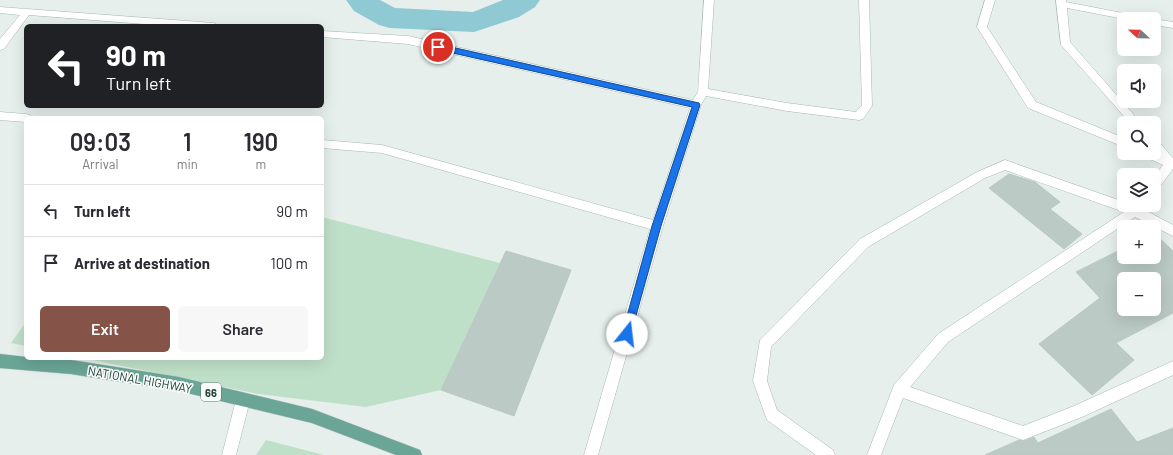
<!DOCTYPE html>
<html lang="en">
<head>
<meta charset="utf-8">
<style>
  body { margin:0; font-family:Barlow,sans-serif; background:#f7f7f7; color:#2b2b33; height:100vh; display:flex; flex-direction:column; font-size:15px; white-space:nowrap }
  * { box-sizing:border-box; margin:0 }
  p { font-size:13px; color:#7c7c81 }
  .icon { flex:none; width:22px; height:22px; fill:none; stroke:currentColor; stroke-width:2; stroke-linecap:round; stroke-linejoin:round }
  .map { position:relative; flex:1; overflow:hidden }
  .details { position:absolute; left:24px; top:116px; width:300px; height:244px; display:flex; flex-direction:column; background:#fff; border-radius:6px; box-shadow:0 4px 16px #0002 }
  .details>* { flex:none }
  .banner { position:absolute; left:24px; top:24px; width:300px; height:84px; border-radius:6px; box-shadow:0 4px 16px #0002; background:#202124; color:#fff; overflow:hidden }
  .needle { width:26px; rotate:292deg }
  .buttons { position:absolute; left:1117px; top:12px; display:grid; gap:8px }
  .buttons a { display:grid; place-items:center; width:44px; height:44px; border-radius:6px; background:#fff; box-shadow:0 4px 16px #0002; font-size:20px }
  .pin { position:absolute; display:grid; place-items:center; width:34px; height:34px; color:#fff; margin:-17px; border:2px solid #fff; border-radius:50%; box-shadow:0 1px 4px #0007 }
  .me { position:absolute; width:44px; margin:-22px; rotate:16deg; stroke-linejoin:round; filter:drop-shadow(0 0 3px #0008) }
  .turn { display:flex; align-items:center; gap:14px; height:84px; padding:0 16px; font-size:18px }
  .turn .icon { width:52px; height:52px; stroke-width:2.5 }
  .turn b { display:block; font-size:28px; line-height:34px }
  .eta { display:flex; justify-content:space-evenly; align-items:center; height:68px; text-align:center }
  .eta b { font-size:24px; font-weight:600; line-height:28px }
  .primary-button { display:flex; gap:8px; margin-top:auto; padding:8px 16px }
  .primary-button a { flex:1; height:46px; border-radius:6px; background:#855347; color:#fff; font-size:16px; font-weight:600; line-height:46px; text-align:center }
  .primary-button a+a { background:#f7f7f7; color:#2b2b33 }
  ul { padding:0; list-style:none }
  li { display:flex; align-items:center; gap:12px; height:52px; padding:0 16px; border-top:1px solid #e1e1e2 }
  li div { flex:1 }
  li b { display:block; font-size:15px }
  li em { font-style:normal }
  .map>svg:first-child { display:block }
  .green { fill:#bfe0c8 }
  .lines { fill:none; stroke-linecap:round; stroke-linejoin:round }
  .river { fill:#8ec9d4; fill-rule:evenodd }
  .building { fill:#bbcac4; stroke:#b8c9c2; fill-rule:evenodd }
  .street-casing { stroke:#a8b8b2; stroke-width:1 }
  .primary-casing { stroke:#c2cac8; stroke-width:1 }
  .street { fill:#fff; fill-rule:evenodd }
  .primary { fill:#6aa596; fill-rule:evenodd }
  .route { fill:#1a73e8; stroke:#114b97 }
  .labels { text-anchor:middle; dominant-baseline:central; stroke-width:3.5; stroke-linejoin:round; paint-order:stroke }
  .shield { fill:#f7fbf9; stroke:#637a73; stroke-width:1 }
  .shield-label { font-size:11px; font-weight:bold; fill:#24423a }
  .street-label { font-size:12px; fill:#24423a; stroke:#f7fbf9 }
</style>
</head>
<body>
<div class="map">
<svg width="1173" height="455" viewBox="0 0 1173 455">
  <rect width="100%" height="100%" fill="#e6efeb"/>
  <g class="green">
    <path d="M322,217L500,263L441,390L366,407L258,394L83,358H322Z"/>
    <path d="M26,322V346L11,343Z"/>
    <path d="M266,440L324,455H256Z"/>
  </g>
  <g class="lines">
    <path class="river" d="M346,0H380L395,8L473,12L503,0H540L535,7L519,17L474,32L390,28L379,25L354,11Z"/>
  </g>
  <g class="building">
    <path d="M1009,174L1035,182L1060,202L1050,209L1082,234L1064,249L989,188Z"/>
    <path d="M1154,233L1173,251V313L1116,343L1134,360L1092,395L1039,344L1100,298L1076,272L1124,248V257H1154ZM1124,279H1154V309H1124Z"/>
    <path d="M506,251L571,270L514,416L441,390Z"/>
    <path d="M1111,409L1137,442L1173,428V455H985L1019,440L1024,441L1034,437L1038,443Z"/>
  </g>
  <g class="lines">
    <g class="street-casing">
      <g id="street">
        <path d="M704,0H714L708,89L787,103L856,112L862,105L859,0H869L872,106L863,119L859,120L787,111L706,96L701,105L663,226L598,455H584L650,229L382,153L322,148V140L382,145L653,220L690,108L408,44L322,37V31L408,36L693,100L698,92Z"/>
        <path d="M985,0H995L987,27L1036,102L1124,138V147L1028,108L977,27Z"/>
        <path d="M1056,0H1066V2L1143,17L1145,19H1124L1067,8L1070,42L1141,123H1130L1061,45Z"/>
        <path d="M0,7L214,23L219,26H169L29,15L4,49L0,50V39L20,15L0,13Z"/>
        <path d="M1153,19H1154L1173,22V28L1154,25V19Z"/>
        <path d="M0,112L26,114L30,115L31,118H26V122L0,120Z"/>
        <path d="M1154,140L1158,141L1173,158V169L1158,189L1154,191V177L1163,165L1143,156L1141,153H1154Z"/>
        <path d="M1005,160L1124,202V205H1143V209L1173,225V236L1135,217L948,342L910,387L1023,426L1074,406L1173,361V375L1082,417L1023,440L903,398L881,455H867L894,385L938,334L1124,212L1005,170L985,178L868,247L771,347L767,381L777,410L833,450L835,455H816L767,420L753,381L760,340L860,239L977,172Z"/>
        <path d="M243,393L248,395L250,400L236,455H222L236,400L238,395Z"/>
      </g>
    </g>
    <g class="primary-casing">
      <path id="primary" d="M0,354L26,357V358L71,360L179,377L312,409L420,450L422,455H396L312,423L179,391L71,374L0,368Z"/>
    </g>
    <use href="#street" class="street"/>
    <use href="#primary" class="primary"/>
  </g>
  <path class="route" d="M438,44L699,103L700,105L661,226L630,337L627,339L623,337L622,334L652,226L692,107L435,49L434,47Z"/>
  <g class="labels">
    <rect class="shield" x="201" y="383" width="20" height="18" rx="3"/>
    <g class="shield-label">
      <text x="211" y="392">66</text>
    </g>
    <g class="street-label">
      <text transform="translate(140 379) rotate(10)">NATIONAL HIGHWAY</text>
    </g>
  </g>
</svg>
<div class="buttons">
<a><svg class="needle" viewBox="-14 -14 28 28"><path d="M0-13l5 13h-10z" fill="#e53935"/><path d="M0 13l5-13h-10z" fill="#7c7c81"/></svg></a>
<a><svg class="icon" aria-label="sound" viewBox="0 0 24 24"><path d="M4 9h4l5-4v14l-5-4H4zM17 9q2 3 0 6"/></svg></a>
<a><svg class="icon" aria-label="search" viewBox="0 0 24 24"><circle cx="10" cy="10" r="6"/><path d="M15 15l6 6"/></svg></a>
<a><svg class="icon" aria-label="layers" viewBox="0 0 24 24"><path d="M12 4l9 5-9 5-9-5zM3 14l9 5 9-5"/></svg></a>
<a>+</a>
<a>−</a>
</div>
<div class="pin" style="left:438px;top:47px;background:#d93025"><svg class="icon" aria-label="arrive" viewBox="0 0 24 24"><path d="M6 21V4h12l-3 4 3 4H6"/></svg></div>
<svg class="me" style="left:627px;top:334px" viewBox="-20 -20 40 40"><circle r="19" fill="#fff"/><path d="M0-13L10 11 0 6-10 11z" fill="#1a73e8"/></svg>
<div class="banner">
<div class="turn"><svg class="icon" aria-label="left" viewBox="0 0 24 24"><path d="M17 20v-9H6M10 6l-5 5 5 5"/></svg><div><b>90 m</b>Turn left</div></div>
</div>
<section class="details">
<div class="eta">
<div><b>09:03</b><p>Arrival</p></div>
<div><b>1</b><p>min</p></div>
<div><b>190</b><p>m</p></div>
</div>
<ul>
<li><svg class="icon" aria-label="left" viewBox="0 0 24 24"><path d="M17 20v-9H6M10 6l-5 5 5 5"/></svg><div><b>Turn left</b></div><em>90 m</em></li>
<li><svg class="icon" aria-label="arrive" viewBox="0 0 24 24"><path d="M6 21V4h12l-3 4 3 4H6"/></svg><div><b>Arrive at destination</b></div><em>100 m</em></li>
</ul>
<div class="primary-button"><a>Exit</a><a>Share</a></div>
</section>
</div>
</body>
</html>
